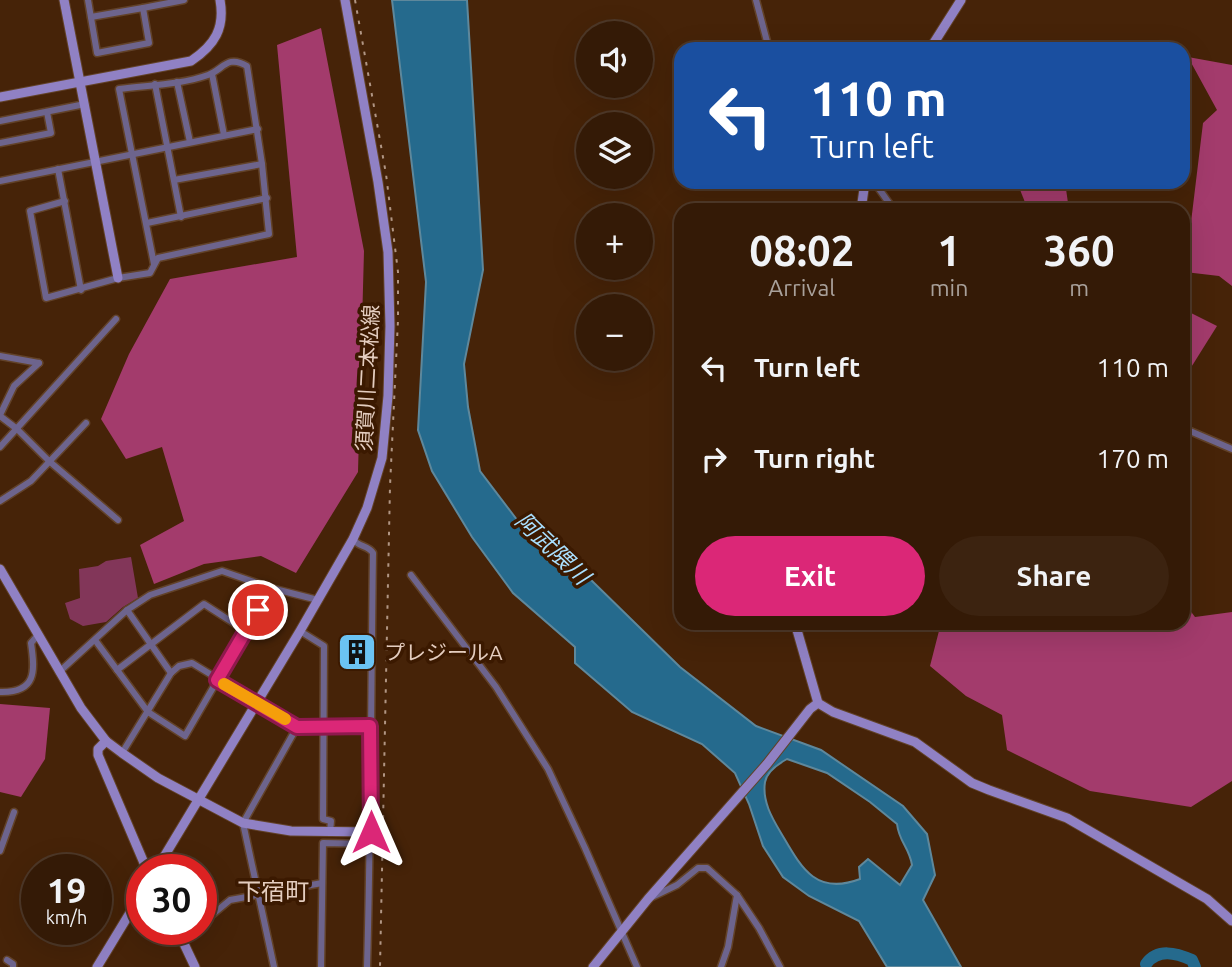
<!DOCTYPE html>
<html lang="en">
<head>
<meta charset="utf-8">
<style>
  body { margin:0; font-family:Ubuntu,"Noto Sans JP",sans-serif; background:#3c2310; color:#f1f3f6; height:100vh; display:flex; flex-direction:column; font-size:26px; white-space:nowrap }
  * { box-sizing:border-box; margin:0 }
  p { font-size:23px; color:#a9a19b }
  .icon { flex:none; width:38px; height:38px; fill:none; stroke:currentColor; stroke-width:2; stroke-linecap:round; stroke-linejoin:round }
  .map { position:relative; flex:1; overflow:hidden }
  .panel { position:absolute; left:674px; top:203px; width:516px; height:427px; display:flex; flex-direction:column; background:#341a06; border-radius:21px; box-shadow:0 7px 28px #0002,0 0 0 2px #4e3828 }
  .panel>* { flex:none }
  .top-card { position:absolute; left:674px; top:42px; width:516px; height:147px; border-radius:21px; box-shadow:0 7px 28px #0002,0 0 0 2px #4e3828; background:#1a4fa0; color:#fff; overflow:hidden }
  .buttons { position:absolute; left:576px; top:21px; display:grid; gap:14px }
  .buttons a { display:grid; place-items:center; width:77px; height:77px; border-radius:50%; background:#341a06; box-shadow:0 7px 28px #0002,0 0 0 2px #4e3828; font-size:35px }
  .speed { position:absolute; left:21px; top:854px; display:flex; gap:14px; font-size:35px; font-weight:700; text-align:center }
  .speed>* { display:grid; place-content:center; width:91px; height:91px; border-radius:50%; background:#341a06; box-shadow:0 7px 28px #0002,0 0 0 2px #4e3828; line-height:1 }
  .speed small { font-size:18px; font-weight:400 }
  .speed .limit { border:10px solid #d22; background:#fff; color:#111 }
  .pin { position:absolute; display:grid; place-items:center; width:60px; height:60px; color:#fff; margin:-30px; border:4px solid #fff; border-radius:50%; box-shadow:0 2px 7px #0007 }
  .me { position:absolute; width:77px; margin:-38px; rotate:0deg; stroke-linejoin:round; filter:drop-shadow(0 0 5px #0008) }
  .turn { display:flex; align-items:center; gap:24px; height:147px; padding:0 21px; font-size:32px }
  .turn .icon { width:91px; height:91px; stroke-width:2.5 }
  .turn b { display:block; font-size:49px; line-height:60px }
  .eta { display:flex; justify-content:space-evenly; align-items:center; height:119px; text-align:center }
  .eta b { font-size:42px; font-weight:700; line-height:49px }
  .primary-button { display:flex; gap:14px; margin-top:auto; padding:14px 21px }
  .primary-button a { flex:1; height:80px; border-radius:42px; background:#db2777; color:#fff; font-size:28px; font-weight:700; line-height:80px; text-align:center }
  .primary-button a+a { background:#3c2310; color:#f1f3f6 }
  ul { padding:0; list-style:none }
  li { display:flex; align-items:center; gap:21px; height:91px; padding:0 21px }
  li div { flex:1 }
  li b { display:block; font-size:26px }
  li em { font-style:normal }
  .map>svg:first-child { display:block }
  .green { fill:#823659 }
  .forest { fill:#a33b6c }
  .water { fill:#256a8d; stroke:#5e889c; stroke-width:2; fill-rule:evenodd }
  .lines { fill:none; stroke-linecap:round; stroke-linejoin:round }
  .river { stroke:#256a8d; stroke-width:12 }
  .street-casing { stroke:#624229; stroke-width:9 }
  .secondary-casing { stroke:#624229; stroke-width:11 }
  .street { stroke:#6d648d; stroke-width:6 }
  .secondary { stroke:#9081c4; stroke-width:9 }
  .rail { stroke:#b19684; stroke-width:2; stroke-dasharray:3.5 7; stroke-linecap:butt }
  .route-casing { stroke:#8e194d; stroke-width:18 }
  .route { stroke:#db2777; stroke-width:12 }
  .slow { stroke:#f59e0b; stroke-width:12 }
  .labels { text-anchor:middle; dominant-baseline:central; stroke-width:7; stroke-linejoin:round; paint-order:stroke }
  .street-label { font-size:21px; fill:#e4cdbf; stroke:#3b1900 }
  .poi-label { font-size:21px; fill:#e4cdbf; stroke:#3b1900; text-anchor:start }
  .water-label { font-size:23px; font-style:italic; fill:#a9dffe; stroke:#3b1900 }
  .quarter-label { font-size:24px; fill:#e4cdbf; stroke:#3b1900 }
</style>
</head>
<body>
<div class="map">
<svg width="1232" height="967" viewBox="0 0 1232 967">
  <rect width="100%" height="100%" fill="#462308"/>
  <path class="green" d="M131,557L138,598L123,607L106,622L83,626L70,619L65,603L80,598L79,569L98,566L106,561Z"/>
  <g class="forest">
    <path d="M321,28L364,251L358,472L296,573L261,556L204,564L154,584L140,545L184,521L162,447L126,459L101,419L129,354L170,279L297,257L277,45Z"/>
    <path d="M1188,57L1232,65V286L1219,276L1185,272L1203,123L1217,110Z"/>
    <path d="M1017,182H1065L1069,210H1028Z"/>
    <path d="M1183,309L1217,326L1185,377L1183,376Z"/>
    <path d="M1183,601L1195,617L1232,612V781L1191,807L1090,791L1007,750L1002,715L966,696L930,666L941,623H1183Z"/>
    <path d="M0,704L50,708L45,759L21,797L0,792Z"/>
  </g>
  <path class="water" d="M392,0H467L483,270L464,364L468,407L480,471L530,537L586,575L680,667L756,726L821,750L903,806L927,834L935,875L923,900L961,967H887L859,921L809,896L783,877L763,846L749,804L735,773L702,744L632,712L575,663V647L513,593L472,537L432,471L418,430L426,282ZM787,759L827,773L870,802L897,824C899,842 909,847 912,865L900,885L868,859L859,867L860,879C815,896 801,867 781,833C772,818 762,801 765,782C767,771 778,764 787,759Z"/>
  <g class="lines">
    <path class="river" d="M1146,964C1158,948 1176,953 1192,960L1195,967"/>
    <g class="street-casing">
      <g id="street">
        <path d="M88,0L97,53L149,43L143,8L184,0"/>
        <path d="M756,0L769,49"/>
        <path d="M91,17L143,8"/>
        <path d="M212,74L224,135"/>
        <path d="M177,82L190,142"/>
        <path d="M155,84L181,217"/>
        <path d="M0,121L85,104"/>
        <path d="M0,143L51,133L47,112"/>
        <path d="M58,169L81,290"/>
        <path d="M174,180L262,164"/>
        <path d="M0,181L258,129"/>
        <path d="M866,182L877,186L894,210"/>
        <path d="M65,201L30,211L46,298L118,278L150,273L158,258L269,234L262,164L247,66C227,54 223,70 208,75C180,85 148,85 119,89L154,264"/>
        <path d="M147,223L267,198"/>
        <path d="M0,356L39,363"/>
        <path d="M0,415L14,386L39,363"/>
        <path d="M0,416L17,429L49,461L118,520"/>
        <path d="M1183,428L1232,449"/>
        <path d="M0,447L116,319"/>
        <path d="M0,501L31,481L86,423"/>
        <path d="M353,539C358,547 368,545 373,553C371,691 371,829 367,967"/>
        <path d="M411,575L496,687L548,769L585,848L637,967"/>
        <path d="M127,610L171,673"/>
        <path d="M300,631L324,646L323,819L331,821L330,832"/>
        <path d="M95,640L148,712L185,736L271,588"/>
        <path d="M117,670L204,604L246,631"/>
        <path d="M59,672L127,610L150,595L222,571L271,588L318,600"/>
        <path d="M0,692C37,693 35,671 31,643L38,635"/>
        <path d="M122,753L171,673L179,666L192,663L297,727"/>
        <path d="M0,851L14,812"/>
        <path d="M652,897L677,885L698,868H707L737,895L759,928L780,967"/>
        <path d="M201,924L230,900L322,883"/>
        <path d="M182,940L195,929"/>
        <path d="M7,960L13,964V967"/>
        <path d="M274,967L243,823L297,727L370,726"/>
        <path d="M321,967L323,843L371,844"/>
        <path d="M721,967L728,947L737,895"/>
      </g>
    </g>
    <g class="secondary-casing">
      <g id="secondary">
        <path d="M64,0L118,278"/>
        <path d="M930,49L961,0"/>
        <path d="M0,97L191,61C215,45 225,28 220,0"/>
        <path d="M861,210L865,182"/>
        <path d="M0,569L81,708L106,741L122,753L158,778L243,823L291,831L371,832"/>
        <path d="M795,623L818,703L833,712L915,742L972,783L989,790L1067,818L1207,899L1232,921"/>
        <path d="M106,741L98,749V755L147,870"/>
        <path d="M156,870L300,631L353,539L367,508L382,458L388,396L390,326L388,252L378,182L345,0"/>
        <path d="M177,929L195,967"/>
        <path d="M97,967L142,893"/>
        <path d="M593,967L648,899L767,764L810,709L818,703"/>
      </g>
    </g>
    <use href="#street" class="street"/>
    <use href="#secondary" class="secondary"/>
    <path class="rail" d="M355,0L386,174L398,272V320L390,486L380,967"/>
  </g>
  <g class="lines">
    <g class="route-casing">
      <path id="route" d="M258,610L217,680L297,727L370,726L371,832"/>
    </g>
    <use href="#route" class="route"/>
    <path class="slow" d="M224,684L285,719"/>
  </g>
  <defs>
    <g id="building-square" transform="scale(2.0125)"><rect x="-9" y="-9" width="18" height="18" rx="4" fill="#6bc3f2" stroke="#3b1900"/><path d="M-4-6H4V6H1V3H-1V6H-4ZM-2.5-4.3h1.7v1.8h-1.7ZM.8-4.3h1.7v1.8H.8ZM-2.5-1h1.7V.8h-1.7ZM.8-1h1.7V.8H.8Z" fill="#111"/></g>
  </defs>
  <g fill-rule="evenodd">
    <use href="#building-square" x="357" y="652"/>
  </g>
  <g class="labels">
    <g class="street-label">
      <text transform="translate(367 378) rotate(-87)">須賀川二本松線</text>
    </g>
    <g class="poi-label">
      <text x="384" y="652">プレジールA</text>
    </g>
    <g class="water-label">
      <text transform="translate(553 548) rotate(44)">阿武隈川</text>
    </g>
    <g class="quarter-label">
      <text x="273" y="891">下宿町</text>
    </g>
  </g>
</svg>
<div class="buttons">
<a><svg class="icon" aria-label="sound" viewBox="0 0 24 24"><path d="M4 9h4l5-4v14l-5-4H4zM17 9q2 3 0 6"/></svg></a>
<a><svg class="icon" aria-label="layers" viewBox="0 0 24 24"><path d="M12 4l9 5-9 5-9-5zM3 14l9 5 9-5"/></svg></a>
<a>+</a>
<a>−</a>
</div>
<div class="speed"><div>19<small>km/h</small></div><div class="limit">30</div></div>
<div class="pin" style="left:258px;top:610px;background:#d93025"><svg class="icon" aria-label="arrive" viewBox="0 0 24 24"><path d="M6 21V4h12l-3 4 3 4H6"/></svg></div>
<svg class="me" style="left:371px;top:832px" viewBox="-20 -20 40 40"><path d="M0-17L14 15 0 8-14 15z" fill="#db2777" stroke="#fff" stroke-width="4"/></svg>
<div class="top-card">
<div class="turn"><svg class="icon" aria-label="left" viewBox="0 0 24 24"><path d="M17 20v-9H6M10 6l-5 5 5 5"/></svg><div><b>110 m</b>Turn left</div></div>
</div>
<section class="panel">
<div class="eta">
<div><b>08:02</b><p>Arrival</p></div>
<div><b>1</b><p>min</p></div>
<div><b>360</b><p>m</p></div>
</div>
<ul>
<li><svg class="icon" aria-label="left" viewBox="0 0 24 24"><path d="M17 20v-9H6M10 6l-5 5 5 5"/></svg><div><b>Turn left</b></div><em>110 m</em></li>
<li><svg class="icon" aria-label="right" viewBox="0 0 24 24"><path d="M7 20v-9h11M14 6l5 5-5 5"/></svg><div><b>Turn right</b></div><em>170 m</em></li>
</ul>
<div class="primary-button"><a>Exit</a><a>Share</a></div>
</section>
</div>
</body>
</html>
